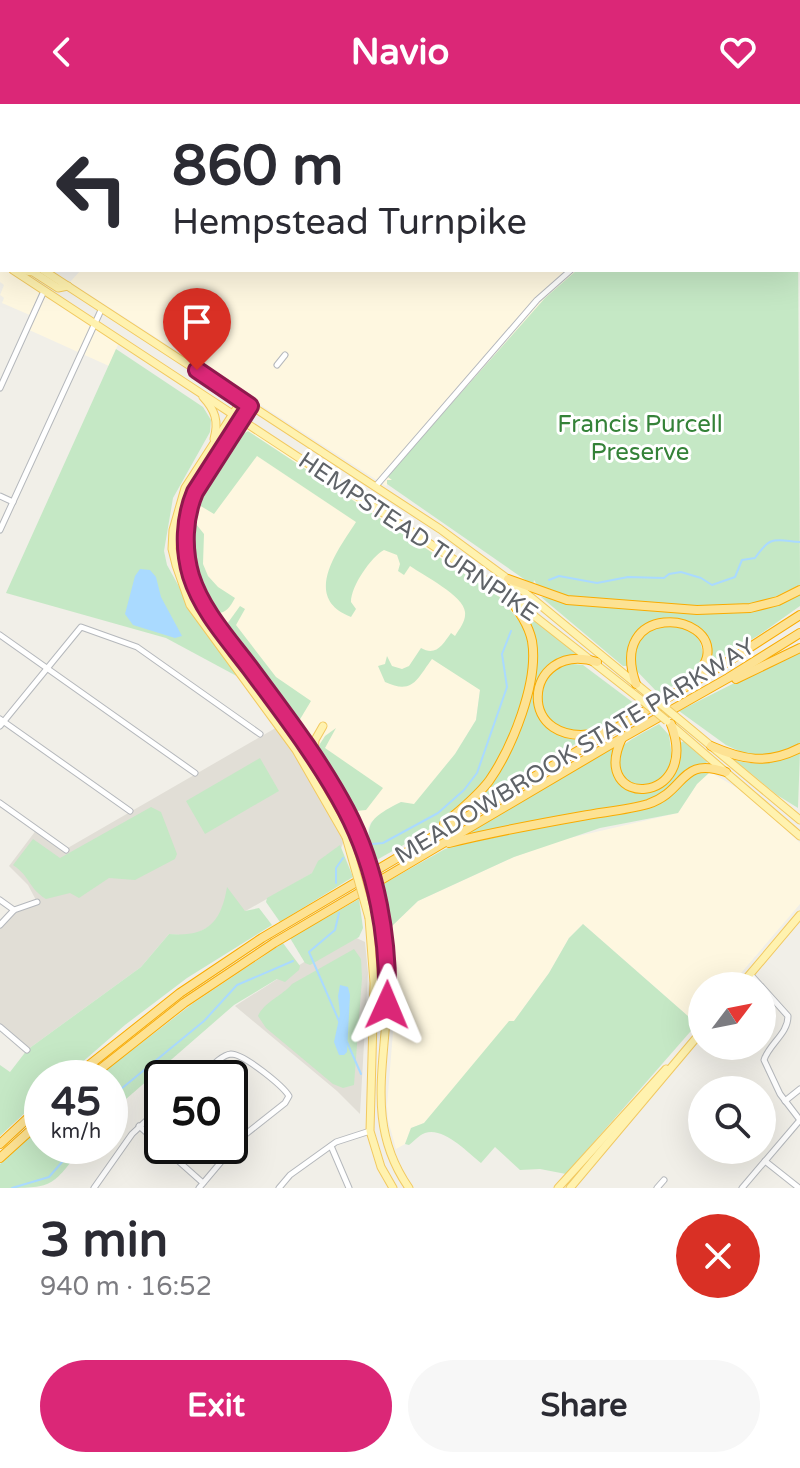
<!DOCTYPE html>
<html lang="en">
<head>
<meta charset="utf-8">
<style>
  body { margin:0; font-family:"Varela Round",sans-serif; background:#f7f7f7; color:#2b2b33; height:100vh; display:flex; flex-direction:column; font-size:30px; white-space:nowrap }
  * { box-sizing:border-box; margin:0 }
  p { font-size:26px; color:#7c7c81 }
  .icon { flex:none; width:44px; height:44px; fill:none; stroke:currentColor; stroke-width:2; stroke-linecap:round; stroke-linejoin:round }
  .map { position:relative; height:1084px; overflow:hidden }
  .details { display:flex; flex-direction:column; background:#fff; flex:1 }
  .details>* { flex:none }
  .top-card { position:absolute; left:0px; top:0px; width:800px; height:168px; box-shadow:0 8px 32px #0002; background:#fff; color:#2b2b33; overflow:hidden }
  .needle { width:52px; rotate:58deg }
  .tools { position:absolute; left:688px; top:868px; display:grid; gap:16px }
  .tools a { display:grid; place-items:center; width:88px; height:88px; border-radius:50%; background:#fff; box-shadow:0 8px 32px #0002; font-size:40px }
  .speed { position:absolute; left:24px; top:956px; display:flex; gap:16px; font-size:40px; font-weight:700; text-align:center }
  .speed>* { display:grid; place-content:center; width:104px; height:104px; border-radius:50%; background:#fff; box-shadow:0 8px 32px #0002; line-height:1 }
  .speed small { font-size:20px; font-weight:400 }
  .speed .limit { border:4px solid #111; border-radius:12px; background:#fff; color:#111 }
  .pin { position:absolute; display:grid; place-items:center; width:68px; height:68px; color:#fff; margin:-82px -34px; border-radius:50% 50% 50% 0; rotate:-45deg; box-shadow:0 0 8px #0007 }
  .pin .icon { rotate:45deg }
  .me { position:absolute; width:88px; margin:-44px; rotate:1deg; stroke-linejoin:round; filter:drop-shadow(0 0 6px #0008) }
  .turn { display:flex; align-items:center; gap:28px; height:168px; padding:0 40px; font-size:36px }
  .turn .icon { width:104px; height:104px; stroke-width:2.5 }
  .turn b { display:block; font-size:56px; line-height:68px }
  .round { display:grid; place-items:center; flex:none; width:84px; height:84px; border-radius:42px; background:#f7f7f7 }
  .head { display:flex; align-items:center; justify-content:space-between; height:136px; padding:0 40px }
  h1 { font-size:48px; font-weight:800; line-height:60px }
  .button { display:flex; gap:16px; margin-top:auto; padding:16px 40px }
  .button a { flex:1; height:92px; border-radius:48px; background:#db2777; color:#fff; font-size:32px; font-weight:800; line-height:92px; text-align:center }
  .button a+a { background:#f7f7f7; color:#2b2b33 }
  header { display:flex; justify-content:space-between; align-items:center; height:104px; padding:0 40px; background:#db2777; color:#fff; font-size:36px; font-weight:800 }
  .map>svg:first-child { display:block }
  .commercial { fill:#fef7e0 }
  .education { fill:#e1ded6 }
  .medical { fill:#fce8e6 }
  .green { fill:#c5e8c5 }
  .water { fill:#aadaff }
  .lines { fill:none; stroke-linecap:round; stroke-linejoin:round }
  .stream { stroke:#aadaff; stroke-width:2 }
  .minor-casing { stroke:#b5b8bc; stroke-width:7 }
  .major-casing { stroke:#f2c960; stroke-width:9 }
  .highway-casing { stroke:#f9ab00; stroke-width:10 }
  .minor { stroke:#fff; stroke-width:5 }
  .major { stroke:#fff2af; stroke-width:7 }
  .highway { stroke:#fde293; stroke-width:8 }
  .major-bridge-casing { stroke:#f2c960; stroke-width:9; stroke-linecap:butt }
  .major-bridge { stroke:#fff2af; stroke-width:7 }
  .route-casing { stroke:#8e194d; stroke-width:20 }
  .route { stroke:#db2777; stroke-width:14 }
  .labels { text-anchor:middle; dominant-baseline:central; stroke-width:6; stroke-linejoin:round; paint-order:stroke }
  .park-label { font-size:24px; fill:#348238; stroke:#fff }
  .street-label { font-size:24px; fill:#5f6368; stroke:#fff }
</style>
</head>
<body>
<header><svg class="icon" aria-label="back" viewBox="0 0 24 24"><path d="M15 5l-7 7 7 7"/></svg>Navio<svg class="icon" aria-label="heart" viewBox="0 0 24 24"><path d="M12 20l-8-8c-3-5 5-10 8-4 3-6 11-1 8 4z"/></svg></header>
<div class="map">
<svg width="800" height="1084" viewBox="0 0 800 1084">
  <rect width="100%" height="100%" fill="#f1efe8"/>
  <g class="commercial">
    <path d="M109,0H642L645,2H111Z"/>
    <path d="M0,158L2,166H13L120,236L109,262L27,225L32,212L2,199L4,194L0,191L4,181L0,178Z"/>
    <path d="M81,166H584L551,192L386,382L70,178Z"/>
    <path d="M243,314L497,486L514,503L480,586L476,616L455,650L414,701L401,698L390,704L371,718L368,724V735L361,738L321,663L203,497L186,435L195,391Z"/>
    <path d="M710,668L749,691L800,739V800L730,882H702V914L697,920L583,820L569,834L549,869L514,917L424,1019L411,1024L405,1040L396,1045L388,1016L387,1002L397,879L392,822L418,797L514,753L561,736L678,709L697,680Z"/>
  </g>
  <g class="education">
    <path d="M279,622L345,734L337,755L242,809L224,804L212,821L192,832L169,830L141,863L27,946L0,923V821L14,806L37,798L28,781L9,762L37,725L66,745Z"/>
    <path d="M348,830L365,838L368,869L360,1010L337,987L235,902Z"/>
  </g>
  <path class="medical" d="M0,0L111,2H2V138Z"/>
  <g class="green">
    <path d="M798,128L800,481L764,498L744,502L701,503L569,494L539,484L534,476L533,481L521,473L387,380V376H392L388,373L390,369L545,194L577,166H798Z"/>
    <path d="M116,245L203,303L211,316L210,328L173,394L164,447L167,461L187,497L244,576L166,534L6,489Z"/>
    <path d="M248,327L501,494L522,521H524C526,528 530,537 531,545C534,583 512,627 497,660L495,659C471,706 419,732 375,757C363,721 367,715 401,698L414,700L455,650L476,616L480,586L432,555C417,575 413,591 385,578L378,562L385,560L387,552L392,562L402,565L409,562L421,544C436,553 443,540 451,529L455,532C460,524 466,517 465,508C464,492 423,471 410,462L404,471L398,467L400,460L397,451L384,446C371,453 351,482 351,498L356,505L351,513C301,494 338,446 356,418L257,352L214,410L199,401L202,393L243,330Z"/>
    <path d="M196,420L204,430L203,460L208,472L218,483L235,494C230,503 226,510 215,509C199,486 181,447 196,420Z"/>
    <path d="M800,490V502L759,531L707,562L711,552C703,495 623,504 628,562H623L541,493L639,504L771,502Z"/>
    <path d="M240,502L245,505L236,521L276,573L311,597L299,617H292L227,527V520Z"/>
    <path d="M536,517L579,550C565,555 548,558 540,570C532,584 544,621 557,629C565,634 573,636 582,636L473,702L485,686L532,581L529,519Z"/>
    <path d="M672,519C698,529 701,530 704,559L696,568L659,590L633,563C637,531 641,527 672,519Z"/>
    <path d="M800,549V640L796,642L769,652L738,651L739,647L726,641L679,607L786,553Z"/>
    <path d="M563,559L583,561L639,603C622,613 597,633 577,630C554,627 534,604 542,581C545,570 555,565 563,559Z"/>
    <path d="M659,620L669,631L673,660C667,668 661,678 650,681C630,687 611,669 618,648C621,639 649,626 659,620Z"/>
    <path d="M336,624L325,644L383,684L366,706L356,707L349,701L316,646L325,632Z"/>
    <path d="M684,637L708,658L688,666L673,683L649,696L472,730L471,728L614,643C610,669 611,672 636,687C661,675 684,673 680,639Z"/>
    <path d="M800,647L798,704L777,691L733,655C754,664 780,658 800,647Z"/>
    <path d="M260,654L279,687L205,730L186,697Z"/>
    <path d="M710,668L697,680L678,709L600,724L514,753L418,797L392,822L383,780L445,745L464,738L650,702L693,669Z"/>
    <path d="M151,703L161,708L177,750L175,755L135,776L109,774L79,794L70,789L46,795C28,784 31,773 13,761L33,735L60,754Z"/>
    <path d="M340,741L353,773L280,818L266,798L267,794L312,769L318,757Z"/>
    <path d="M227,783L245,807L259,804L272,821L187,874L125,921L64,974H42V993L0,1032V961L10,968L27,946L141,863L169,830C206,833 221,820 227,783Z"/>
    <path d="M359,795L363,824L359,833L310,861L305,859L290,834Z"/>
    <path d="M583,820L697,920L566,1070L540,1065L520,1066L495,1043L481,1059C467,1048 444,1023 425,1029C419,1031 413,1038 409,1041L405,1040L411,1024L424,1019L509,917H514L549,869L569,834Z"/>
    <path d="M283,839L300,862L299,866L285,878L277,875L234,901L110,1009V974H96L192,900Z"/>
    <path d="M354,845L361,855L362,874L354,981L343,984L333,980L266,924L258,912C264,898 282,892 292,880Z"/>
    <path d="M42,1021V1042H83C51,1084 54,1084 0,1084V1060Z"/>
  </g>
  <g class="water">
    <path d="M140,465L150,466L156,473L161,493L182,532L175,534L133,521L125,510L135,472Z"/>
    <path d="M340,881L348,883L350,891L347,948L344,951H339L334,938L340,910L338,892Z"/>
  </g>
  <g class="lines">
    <g class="stream">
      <path d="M549,476L559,472L597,479L628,473L664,474L669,470L681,468L701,474L712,481L735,473L742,456L755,454C771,431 774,436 800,438"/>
      <path d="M373,740L383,739L438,709L464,686L477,669L507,583L502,550L511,527"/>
      <path d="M336,779V764L343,754"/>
      <path d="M339,917L309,848L335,826L339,809"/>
      <path d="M347,938L361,970"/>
      <path d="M110,994L204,917L237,881L293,857"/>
      <path d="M12,1084L49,1073L76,1042"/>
    </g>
    <g class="minor-casing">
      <g id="minor">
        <path d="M794,0L800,1"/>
        <path d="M277,261L285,251"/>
        <path d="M0,284L44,187"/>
        <path d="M375,383L537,196L571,166"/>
        <path d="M0,392L13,398"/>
        <path d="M0,426L102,204"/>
        <path d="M0,531L195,669"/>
        <path d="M0,615L130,707"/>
        <path d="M0,622L81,523L137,543L260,630"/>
        <path d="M0,699L66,746"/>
        <path d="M0,796L14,806"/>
        <path d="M0,821L14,806L37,798"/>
        <path d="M750,870L761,882"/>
        <path d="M762,883L788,912C788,930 769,940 764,956L780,990L800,1016"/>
        <path d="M0,923L27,946"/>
        <path d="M785,997L800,985"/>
        <path d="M139,1022L203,1079"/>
        <path d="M331,1042L349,1084"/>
        <path d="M765,1057L799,1084"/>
        <path d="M94,1084L132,1030L162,1002"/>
        <path d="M199,1084L242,1033L285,999L289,992C283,982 244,950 231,950C220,951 208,967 200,974"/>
        <path d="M279,1084L290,1071L336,1038L370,1027"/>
        <path d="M657,1084L664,1076"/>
        <path d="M742,1084L800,1016"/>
      </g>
    </g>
    <g class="major-casing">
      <g id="major">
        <path d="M644,0L647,2"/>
        <path d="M677,0L680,2"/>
        <path d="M748,2L749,0"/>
        <path d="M756,2L757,0"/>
        <path d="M798,88L800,89"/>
        <path d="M798,124L800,125"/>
        <path d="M0,138L2,139"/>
        <path d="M0,157L2,159"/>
        <path d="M13,166L505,489L644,598"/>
        <path d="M16,166L33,168L58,184L68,182"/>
        <path d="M43,166L440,425L516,481L652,593"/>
        <path d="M203,293C215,306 219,317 214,335"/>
        <path d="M242,296L185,384L173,426L172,445L176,461L190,501L296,646L346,733"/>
        <path d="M250,302L195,388C159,478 243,551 291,618C315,652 338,689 356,728"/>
        <path d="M675,612L800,716"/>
        <path d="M671,621L800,732"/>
        <path d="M314,650L315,636L323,622"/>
        <path d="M381,807C387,838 389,867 387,899C384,967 367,1024 409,1084"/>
        <path d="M369,814L374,879L370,1027L381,1063L393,1084"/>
        <path d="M740,882L800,811"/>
        <path d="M558,1084L666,965"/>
        <path d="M570,1084L702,927"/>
      </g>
    </g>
    <g class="highway-casing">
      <g id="highway">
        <path d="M508,475L567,496L697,506L750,504L778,497L800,486"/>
        <path d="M597,558C522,535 512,650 603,628"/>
        <path d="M736,575L800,544"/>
        <path d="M636,580C607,499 716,506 707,553C705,561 699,569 695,575"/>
        <path d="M622,634C588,706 702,702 671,620"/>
        <path d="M711,642C743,656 767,661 800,644"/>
        <path d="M444,720C460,706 476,694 489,677C512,644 539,578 532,537C528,518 516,504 505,489"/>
        <path d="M449,739C493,728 537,720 582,712C603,708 627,706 648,700C687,687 679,652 726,668"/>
        <path d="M73,974L180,889L262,834L721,562L800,511"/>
        <path d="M89,974L184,899L274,839L608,642L728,574L800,529"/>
        <path d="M0,1040L42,1001"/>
        <path d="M0,1054L42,1016"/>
      </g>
    </g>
    <use href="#minor" class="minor"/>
    <use href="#major" class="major"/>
    <use href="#highway" class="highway"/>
    <g class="major-bridge-casing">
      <g id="major-bridge">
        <path d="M652,593L675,612"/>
        <path d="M644,598L667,617"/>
        <path d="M356,728L381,807"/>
        <path d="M346,733L369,814"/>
      </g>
    </g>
    <use href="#major-bridge" class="major-bridge"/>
  </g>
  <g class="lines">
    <g class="route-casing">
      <path id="route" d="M197,266L250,302L195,388C184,414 183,445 191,472C202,507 229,536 250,564C284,610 319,655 346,706C377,765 389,835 387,901"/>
    </g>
    <use href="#route" class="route"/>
  </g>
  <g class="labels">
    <g class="park-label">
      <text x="640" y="320">Francis Purcell<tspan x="640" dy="28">Preserve</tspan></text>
    </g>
    <g class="street-label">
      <text transform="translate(418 433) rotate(34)">HEMPSTEAD TURNPIKE</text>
      <text transform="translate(575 647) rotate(-31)">MEADOWBROOK STATE PARKWAY</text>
    </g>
  </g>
</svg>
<div class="tools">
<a><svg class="needle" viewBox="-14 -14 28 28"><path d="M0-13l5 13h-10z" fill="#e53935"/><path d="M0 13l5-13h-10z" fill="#7c7c81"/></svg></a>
<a><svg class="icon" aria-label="search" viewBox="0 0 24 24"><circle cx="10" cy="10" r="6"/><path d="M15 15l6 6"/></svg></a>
</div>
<div class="speed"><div>45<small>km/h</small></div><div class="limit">50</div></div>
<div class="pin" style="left:197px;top:266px;background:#d93025"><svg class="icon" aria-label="arrive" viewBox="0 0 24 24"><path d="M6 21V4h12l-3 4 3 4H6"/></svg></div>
<svg class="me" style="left:387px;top:901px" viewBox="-20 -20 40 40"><path d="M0-17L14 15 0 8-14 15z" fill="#db2777" stroke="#fff" stroke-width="4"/></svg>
<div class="top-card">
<div class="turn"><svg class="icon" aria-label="left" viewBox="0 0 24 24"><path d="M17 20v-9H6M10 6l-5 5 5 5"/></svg><div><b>860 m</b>Hempstead Turnpike</div></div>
</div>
</div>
<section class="details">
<div class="head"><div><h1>3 min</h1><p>940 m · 16:52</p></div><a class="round" style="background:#d93025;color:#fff"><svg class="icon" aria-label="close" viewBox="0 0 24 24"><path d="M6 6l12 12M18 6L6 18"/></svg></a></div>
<div class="button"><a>Exit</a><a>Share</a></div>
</section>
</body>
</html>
